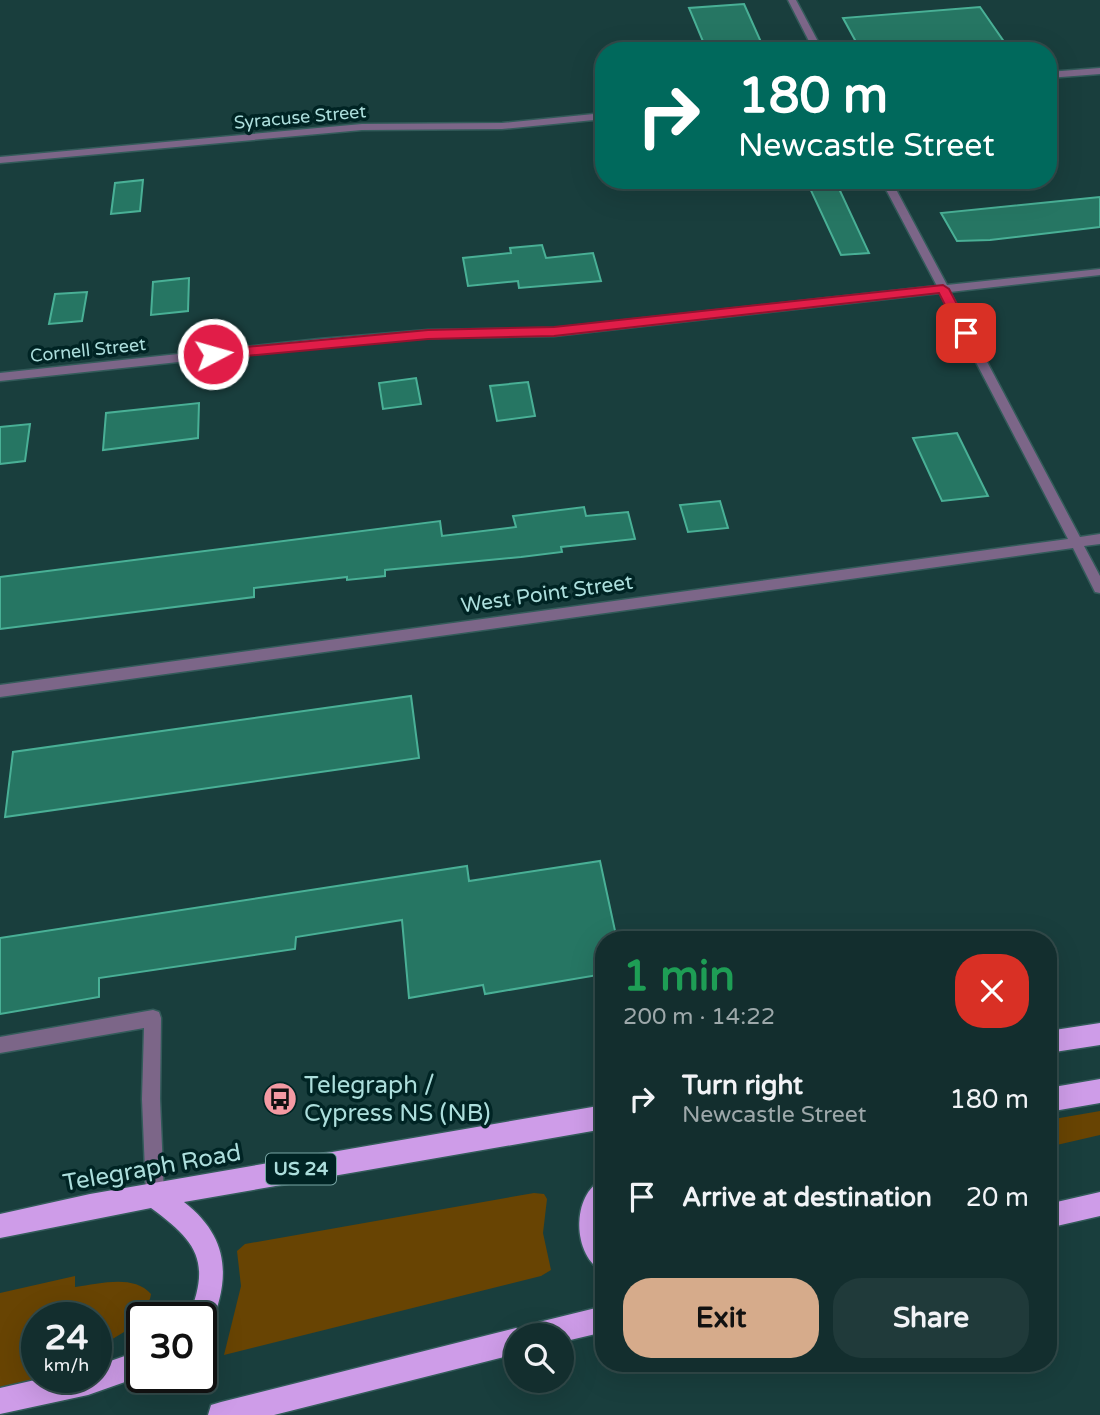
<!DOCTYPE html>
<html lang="en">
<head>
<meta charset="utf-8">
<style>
  body { margin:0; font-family:"Varela Round",sans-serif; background:#203a3a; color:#f1f3f6; height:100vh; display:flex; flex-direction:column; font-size:26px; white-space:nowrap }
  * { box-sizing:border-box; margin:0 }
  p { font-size:23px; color:#9da8aa }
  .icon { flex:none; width:38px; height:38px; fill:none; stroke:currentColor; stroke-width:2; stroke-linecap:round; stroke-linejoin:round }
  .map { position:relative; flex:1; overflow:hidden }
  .details { position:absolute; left:595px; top:931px; width:462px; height:441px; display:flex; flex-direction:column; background:#132e2e; border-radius:28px; box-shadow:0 7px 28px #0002,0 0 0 2px #324a4a }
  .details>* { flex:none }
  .hud { position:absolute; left:595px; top:42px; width:462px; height:147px; border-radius:28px; box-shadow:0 7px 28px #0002,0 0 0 2px #324a4a; background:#00695c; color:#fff; overflow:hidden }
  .buttons { position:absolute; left:504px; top:1323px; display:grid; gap:14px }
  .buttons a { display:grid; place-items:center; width:70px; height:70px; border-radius:50%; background:#132e2e; box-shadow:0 7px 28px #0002,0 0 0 2px #324a4a; font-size:35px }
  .speed { position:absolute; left:21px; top:1302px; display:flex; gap:14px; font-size:35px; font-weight:700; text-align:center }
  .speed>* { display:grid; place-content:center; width:91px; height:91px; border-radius:50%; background:#132e2e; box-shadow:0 7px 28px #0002,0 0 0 2px #324a4a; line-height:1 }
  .speed small { font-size:18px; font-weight:400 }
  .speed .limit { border:4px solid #111; border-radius:10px; background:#fff; color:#111 }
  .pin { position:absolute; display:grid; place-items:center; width:60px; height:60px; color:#fff; margin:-30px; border-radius:14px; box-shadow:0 4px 10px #0006 }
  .me { position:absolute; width:77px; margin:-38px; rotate:84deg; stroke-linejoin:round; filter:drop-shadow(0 0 5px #0008) }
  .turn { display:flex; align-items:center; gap:24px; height:147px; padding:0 28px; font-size:32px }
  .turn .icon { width:91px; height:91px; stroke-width:2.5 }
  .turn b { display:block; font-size:49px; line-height:60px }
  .round { display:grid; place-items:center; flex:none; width:74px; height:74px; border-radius:28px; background:#203a3a }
  .head { display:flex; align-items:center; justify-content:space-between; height:119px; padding:0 28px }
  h1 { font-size:42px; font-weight:800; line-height:52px; color:#1e9e55 }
  .action { display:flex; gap:14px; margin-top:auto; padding:14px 28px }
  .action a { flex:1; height:80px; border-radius:28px; background:#d6ab8b; color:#111; font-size:28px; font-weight:800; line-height:80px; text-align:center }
  .action a+a { background:#203a3a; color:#f1f3f6 }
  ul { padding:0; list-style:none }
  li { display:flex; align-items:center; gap:21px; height:98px; padding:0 28px }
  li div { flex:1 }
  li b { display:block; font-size:26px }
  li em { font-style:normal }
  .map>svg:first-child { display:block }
  .green { fill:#684403 }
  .building { fill:#267663; stroke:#49b096; stroke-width:2 }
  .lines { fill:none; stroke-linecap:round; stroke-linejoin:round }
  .service-casing { stroke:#335b5a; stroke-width:3 }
  .minor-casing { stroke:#335b5a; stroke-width:3 }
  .trunk-casing { stroke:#335b5a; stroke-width:3 }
  .service { fill:#7c6688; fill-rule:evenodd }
  .minor { fill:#7c6688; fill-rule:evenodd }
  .trunk { fill:#ce9ce8; fill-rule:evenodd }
  .route { fill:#e11d48; stroke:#92132f; stroke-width:2 }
  .labels { text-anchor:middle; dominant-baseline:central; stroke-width:7; stroke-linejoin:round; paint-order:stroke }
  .far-street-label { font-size:18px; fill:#acdedc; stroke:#002424 }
  .shield { fill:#002424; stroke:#78a6a5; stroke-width:2 }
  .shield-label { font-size:19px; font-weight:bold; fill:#acdedc }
  .street-label { font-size:21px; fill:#acdedc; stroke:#002424 }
  .near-poi-label { font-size:24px; fill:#acdedc; stroke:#002424; text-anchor:start }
  .near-street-label { font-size:24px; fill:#acdedc; stroke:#002424 }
</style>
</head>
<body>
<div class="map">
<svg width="1100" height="1415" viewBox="0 0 1100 1415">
  <rect width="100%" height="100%" fill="#193e3d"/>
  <g class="green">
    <path d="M1100,1111V1135L1048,1147V1120Z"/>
    <path d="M534,1193L544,1194L547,1199L543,1233L551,1270L541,1276L224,1355L241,1286L237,1251L245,1244Z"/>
    <path d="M75,1276V1287C100,1284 133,1274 151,1294L150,1299L124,1332L96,1349V1318H37V1377H45L0,1388V1293Z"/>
  </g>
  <g class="building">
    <path d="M744,4L765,51H707L689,8Z"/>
    <path d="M980,7L1007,46L951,51H861L843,18Z"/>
    <path d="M143,180L140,211L111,214L115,183Z"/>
    <path d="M835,180L869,253L841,255L807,182Z"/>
    <path d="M1100,197V227L990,240L957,241L941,213Z"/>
    <path d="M542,245L546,258L593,253L601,281L519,288L518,281L468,286L463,258L511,253L510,248Z"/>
    <path d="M189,278L188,311L151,315L153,282Z"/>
    <path d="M87,292L82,321L49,324L55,294Z"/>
    <path d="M416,378L421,404L383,409L379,383Z"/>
    <path d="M528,382L535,416L497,421L490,386Z"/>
    <path d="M199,403L198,438L103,450L106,413Z"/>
    <path d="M30,424L25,461L0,464V427Z"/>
    <path d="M957,433L988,496L942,501L913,438Z"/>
    <path d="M720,501L728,528L688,532L680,505Z"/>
    <path d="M584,507L586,516L628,512L635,539L561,547L562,552L521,557L385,570V576L347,580V577L254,588V597L0,629V577L440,521L442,536L516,527L513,516Z"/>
    <path d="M411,696L419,758L5,817L13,752Z"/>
    <path d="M600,861L617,940H604V974L485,994L483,985L409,998L402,920L296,937L295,949L99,978V997L0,1014V938L467,866L469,881Z"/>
  </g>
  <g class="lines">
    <g class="service-casing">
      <path id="service" d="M153,1010L159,1012L161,1018L160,1099L164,1195L161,1201L155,1204L149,1201L146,1195L142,1099L144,1028L0,1053V1037Z"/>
    </g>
    <g class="minor-casing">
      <g id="minor">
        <path d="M788,0H796L823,51H814Z"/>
        <path d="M1100,68V74L1048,78V72Z"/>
        <path d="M604,113V119L502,129L362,130L0,163V157L362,124L502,123Z"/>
        <path d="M881,180H891L947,285L1100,269V275L950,292L1080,537L1100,534V544L1084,546L1100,576V593L1095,592L1073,548L0,697V685L1068,539L940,293L554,336L428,338L319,347L0,381V373L319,339L428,330L554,328L937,286Z"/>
      </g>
    </g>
    <g class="trunk-casing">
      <g id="trunk">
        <path d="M1100,1023V1045L1048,1053V1031Z"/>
        <path d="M1100,1079V1103L1048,1112V1088Z"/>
        <path d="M604,1105V1129L184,1202C229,1237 231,1277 210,1327L201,1331V1318H188C212,1261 196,1241 151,1208L0,1238V1214L90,1194Z"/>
        <path d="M604,1179V1272C572,1258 570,1193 604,1179Z"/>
        <path d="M1100,1192V1216L1048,1228V1204Z"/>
        <path d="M604,1306V1332L562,1342V1335H516V1354L274,1415H208L211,1405L221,1402L516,1328L526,1334L530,1326L539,1322Z"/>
        <path d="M142,1350V1376L88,1395L0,1414V1388L48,1377H96V1366Z"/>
      </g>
    </g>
    <use href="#service" class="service"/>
    <use href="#minor" class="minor"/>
    <use href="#trunk" class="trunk"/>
  </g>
  <path class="route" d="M943,285L949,289L972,333L970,336H961L939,293L554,336L428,339L213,359L206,354L213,350L428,330L554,327Z"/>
  <defs>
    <g id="bus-disc" transform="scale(1.75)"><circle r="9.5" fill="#f49aa3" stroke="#002424"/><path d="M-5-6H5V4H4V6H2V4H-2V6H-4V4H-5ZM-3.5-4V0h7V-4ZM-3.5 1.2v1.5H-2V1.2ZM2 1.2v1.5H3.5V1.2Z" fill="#111"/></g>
  </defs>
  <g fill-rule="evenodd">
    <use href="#bus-disc" x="280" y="1099"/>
  </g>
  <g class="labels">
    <g class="far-street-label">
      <text transform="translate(300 117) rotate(-5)">Syracuse Street</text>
      <text transform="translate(88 350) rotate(-6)">Cornell Street</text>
    </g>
    <rect class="shield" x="266" y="1153.5" width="70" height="31" rx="5"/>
    <g class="shield-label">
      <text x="301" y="1169">US 24</text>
    </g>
    <g class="street-label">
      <text transform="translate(547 594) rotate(-8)">West Point Street</text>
    </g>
    <g class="near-poi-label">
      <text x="304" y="1085">Telegraph /<tspan x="304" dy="28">Cypress NS (NB)</tspan></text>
    </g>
    <g class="near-street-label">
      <text transform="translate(152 1168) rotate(-10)">Telegraph Road</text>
    </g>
  </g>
</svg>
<div class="buttons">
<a><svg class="icon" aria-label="search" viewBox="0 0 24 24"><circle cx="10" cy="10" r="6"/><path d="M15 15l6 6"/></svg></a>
</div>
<div class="speed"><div>24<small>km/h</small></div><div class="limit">30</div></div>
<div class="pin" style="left:966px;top:333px;background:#d93025"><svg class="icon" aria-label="arrive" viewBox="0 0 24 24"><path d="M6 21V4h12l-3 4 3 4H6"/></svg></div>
<svg class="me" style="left:213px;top:354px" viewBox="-20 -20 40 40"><circle r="17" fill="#e11d48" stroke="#fff" stroke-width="3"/><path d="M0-11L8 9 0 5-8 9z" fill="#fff"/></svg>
<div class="hud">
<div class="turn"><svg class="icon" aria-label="right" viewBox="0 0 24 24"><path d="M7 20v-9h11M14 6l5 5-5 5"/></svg><div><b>180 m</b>Newcastle Street</div></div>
</div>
<section class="details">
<div class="head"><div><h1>1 min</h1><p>200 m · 14:22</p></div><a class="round" style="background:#d93025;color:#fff"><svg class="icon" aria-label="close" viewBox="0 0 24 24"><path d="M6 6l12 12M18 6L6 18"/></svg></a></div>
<ul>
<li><svg class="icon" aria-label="right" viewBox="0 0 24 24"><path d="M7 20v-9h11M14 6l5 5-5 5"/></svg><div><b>Turn right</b><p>Newcastle Street</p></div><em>180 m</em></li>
<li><svg class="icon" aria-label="arrive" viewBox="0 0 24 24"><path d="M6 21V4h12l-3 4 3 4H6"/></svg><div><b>Arrive at destination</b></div><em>20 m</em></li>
</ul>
<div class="action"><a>Exit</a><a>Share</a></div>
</section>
</div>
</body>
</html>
